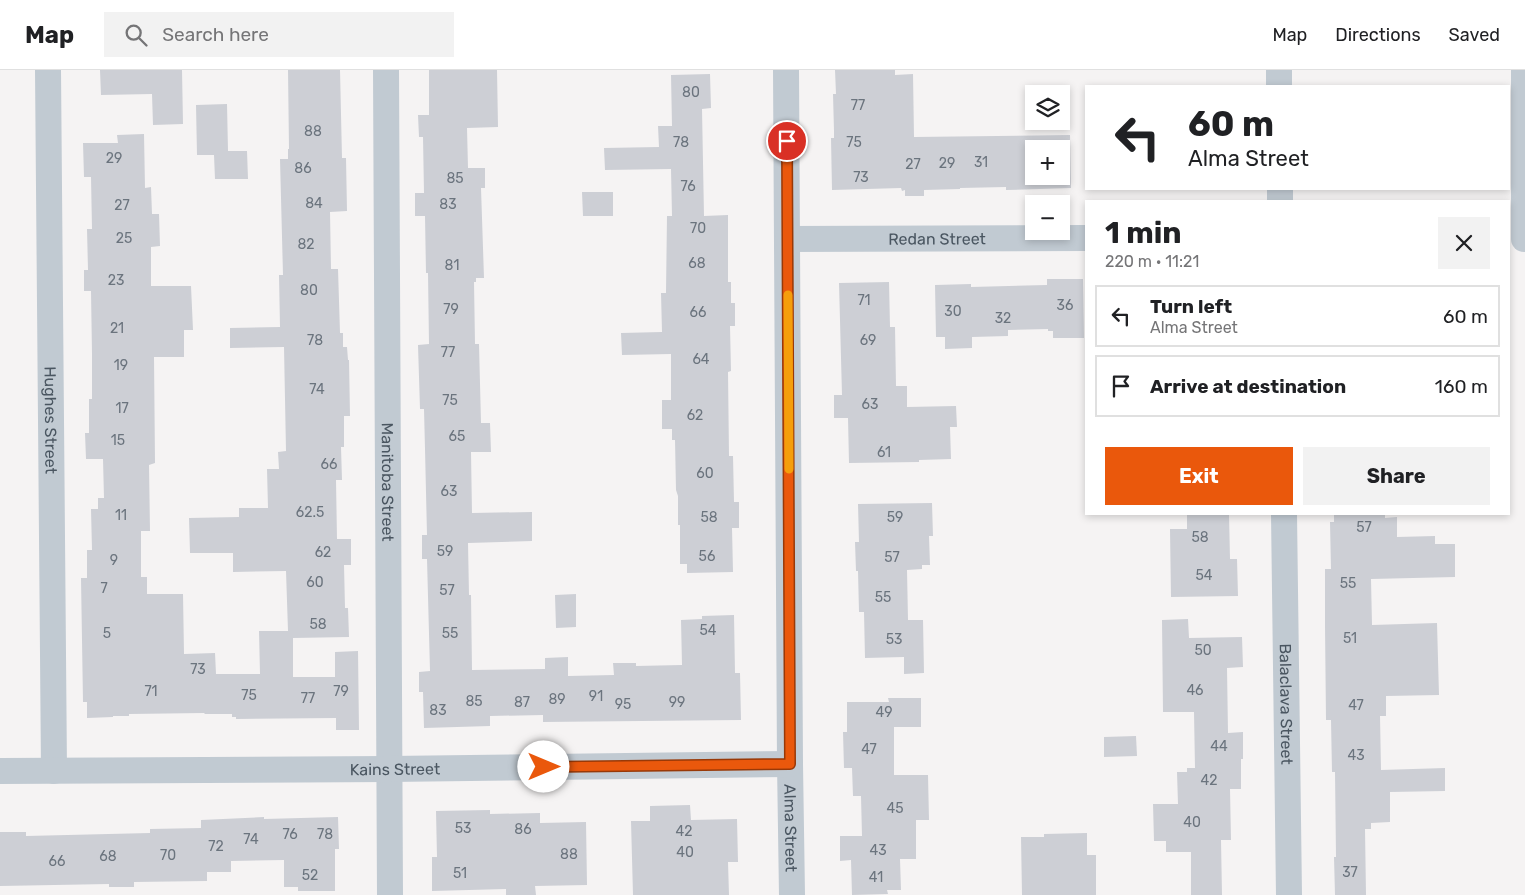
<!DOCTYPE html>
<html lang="en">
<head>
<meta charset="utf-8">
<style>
  body { margin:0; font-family:Rubik,sans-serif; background:#f2f2f2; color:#202124; height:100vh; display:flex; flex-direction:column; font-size:19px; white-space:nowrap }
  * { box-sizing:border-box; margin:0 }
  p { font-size:16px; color:#757577 }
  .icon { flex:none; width:28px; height:28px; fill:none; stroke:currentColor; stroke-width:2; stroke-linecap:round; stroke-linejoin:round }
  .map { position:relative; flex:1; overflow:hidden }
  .drawer { position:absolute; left:1085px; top:130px; width:425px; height:315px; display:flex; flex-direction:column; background:#fff; border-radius:0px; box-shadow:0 2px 8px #0003 }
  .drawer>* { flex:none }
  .top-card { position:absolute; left:1085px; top:15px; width:425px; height:105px; border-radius:0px; box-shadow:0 2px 8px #0003; background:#fff; color:#202124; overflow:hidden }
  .tools { position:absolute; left:1025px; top:15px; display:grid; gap:10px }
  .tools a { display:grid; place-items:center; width:45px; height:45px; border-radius:0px; background:#fff; box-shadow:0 2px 8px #0003; font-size:25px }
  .pin { position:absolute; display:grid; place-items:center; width:42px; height:42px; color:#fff; margin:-21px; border:2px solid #fff; border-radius:50%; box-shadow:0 1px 5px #0007 }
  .me { position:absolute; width:55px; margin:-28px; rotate:90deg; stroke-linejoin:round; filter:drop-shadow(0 0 4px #0008) }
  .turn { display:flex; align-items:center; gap:18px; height:105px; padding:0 20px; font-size:22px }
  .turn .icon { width:65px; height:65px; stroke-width:2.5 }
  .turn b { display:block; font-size:35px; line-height:42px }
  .round { display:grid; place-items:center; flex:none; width:52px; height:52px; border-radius:0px; background:#f2f2f2 }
  .headline { display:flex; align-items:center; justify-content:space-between; height:85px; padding:0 20px }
  h1 { font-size:30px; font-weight:700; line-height:38px }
  .primary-button { display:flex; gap:10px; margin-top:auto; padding:10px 20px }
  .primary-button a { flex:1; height:58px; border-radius:0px; background:#ea580c; color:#fff; font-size:20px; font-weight:700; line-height:58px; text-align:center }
  .primary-button a+a { background:#f2f2f2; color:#202124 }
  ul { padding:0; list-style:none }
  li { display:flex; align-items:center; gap:15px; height:62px; margin:0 10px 8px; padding:0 10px; border:2px solid #e0e0e0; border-radius:0px }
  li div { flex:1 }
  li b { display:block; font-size:19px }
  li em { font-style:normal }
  header { display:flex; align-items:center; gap:30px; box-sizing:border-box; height:70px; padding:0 25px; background:#fff; border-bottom:1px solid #e0e0e0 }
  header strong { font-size:24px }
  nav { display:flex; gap:28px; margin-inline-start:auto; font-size:18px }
  .search { width:350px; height:45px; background:#f2f2f2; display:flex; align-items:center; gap:12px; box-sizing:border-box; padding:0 18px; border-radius:0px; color:#757577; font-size:19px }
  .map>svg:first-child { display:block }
  .building { fill:#cdcfd5; fill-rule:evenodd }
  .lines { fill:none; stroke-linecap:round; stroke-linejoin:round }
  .minor { stroke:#c1cad2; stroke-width:26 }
  .route-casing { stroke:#983908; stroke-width:12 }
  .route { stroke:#ea580c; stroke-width:9 }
  .slow { stroke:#f59e0b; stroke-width:9 }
  .labels { text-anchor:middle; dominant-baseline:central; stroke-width:4; stroke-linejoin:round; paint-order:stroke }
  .number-label { font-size:14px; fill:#6b747e }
  .street-label { font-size:16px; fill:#4a5661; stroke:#fff }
</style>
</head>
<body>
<header>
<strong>Map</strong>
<div class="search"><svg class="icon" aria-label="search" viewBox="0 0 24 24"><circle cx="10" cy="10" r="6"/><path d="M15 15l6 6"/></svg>Search here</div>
<nav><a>Map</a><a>Directions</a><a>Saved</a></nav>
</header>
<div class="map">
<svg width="1525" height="825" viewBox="0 0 1525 825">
  <rect width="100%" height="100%" fill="#f5f3f3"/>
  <g class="building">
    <path d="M100,0H182L183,54L153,55L152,24L101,25Z"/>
    <path d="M288,0H340L342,88H346L347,141L330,142L331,199H338L340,263H343V277H347L348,290H349L350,346H344V377H341L342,410H336L337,469H351V495H344L345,538H348L349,567L293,568V607H335V582L358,581L359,660H336V648L236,649V647H232V644H205L204,643L129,644V646H113V647L87,648V632H83L81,508H87V480H92L91,439H98V428H104L103,389H86L85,363H89V329H92V284L91,221H84V200H88L87,159H92L91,107H84L83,73H118L117,65L144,64L145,118L151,117L152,144H159L160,176L151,177V216H191L193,260H184V287H154L155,393L149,395L150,461H141V507H147V524H183L184,584L215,583L216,604H260L259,561H288L286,501L233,502V483H190L189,448L239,447V438H268L267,399H279L278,382L286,381L284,277L230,278V258L280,257L279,205H283L280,89H288V79H289Z"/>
    <path d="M429,0H497L498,57L467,58L468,98H485V118H481L484,208H476V212H474L475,274H479L481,353H490L491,382H471L472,443L532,442V471L468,473L469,525H471L472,600L545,599V588L568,587V606L614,605L613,593H636V596L682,595L681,550L702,549V546L734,545L735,603H740L741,650L543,652V645L490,646V656L424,658L423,622H419V602L430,601L427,489H422V465H427L425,379L424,339H420L418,275L429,274L428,203H426L425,146H415V123H424L423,67H419L418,45H429Z"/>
    <path d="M835,0H895V5L913,4L914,67L1070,65L1071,118L1006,120V117L960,118V119L924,120V126H905V120L902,121L901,118L832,120L831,68H834V61L833,24H836ZM1034,79H1061V106H1034Z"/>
    <path d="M710,4L711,38L702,39L704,146L728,145V212H731V233H735V256H730L731,301L728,302L729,386H733L734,432H739V458H732L733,502L687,503V494H680V455H678V426L676,420L675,370H672V359H662V330H671V284L622,285L621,263L662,262L661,223H666L667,146H672L671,99L605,100L604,78L659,77L658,56H672L671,5Z"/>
    <path d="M227,34L228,81H247L248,109H215L214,85H197L196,35Z"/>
    <path d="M582,122H613V146H583Z"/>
    <path d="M1047,209H1083L1084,268H1053V261H1048V259L1008,260V266L972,267V278L945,279V267H936L935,215L971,214V217L1047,215Z"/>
    <path d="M889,212L890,257H895L896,316H907V337L956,336L957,357H950L951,389L919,390V392L849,393L848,348H834V325H842L839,213Z"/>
    <path d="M932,433L933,466H929L930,495H922V499L907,500L908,550H923L924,603L904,604V587L865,588L864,542H859L858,501H856L855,472H859L858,434Z"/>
    <path d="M1187,444H1229L1230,489H1237L1238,526L1171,527L1170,459H1187Z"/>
    <path d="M1334,444H1385V448L1397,447V467L1435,466V474H1455V507L1371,509L1372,555L1437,553L1439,625L1386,626V646H1380L1381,700L1445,698V721L1390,722V752L1371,753V759H1365L1366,825H1335L1334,787H1336L1335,702H1332L1331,650H1326L1325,556V499H1331L1330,452H1334Z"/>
    <path d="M576,524V557L556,558L555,525Z"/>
    <path d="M1188,549L1189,568L1242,567L1243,597L1227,598L1228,663L1243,662V689H1241V719H1230L1231,770H1221L1222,825H1191V782H1166V771H1154L1153,734H1178L1177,702H1187V698H1195L1194,642H1163L1162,550Z"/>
    <path d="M888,628H921V657H894V705H928L929,750H916V789H900L901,820H887L888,824L852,825L851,790L840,791V766H862L861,726H853L852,698H844L843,662H847V632H889Z"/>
    <path d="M1136,666L1137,686L1104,687V667Z"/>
    <path d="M690,735L691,750L737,749L738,792H728L729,825H633L631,751H650V736Z"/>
    <path d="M490,740V744L540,743V753L586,752L587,815L535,816L536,825H506V819L432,821V787H437L436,741Z"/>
    <path d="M264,747V749L338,747L339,779H335V821H298V817H284V790L231,791V802H207V811L134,812V817H109V814L0,816V762H26V766L150,763V759L201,758V750Z"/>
    <path d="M1087,763V785H1096V825H1022L1021,767H1044V764Z"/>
  </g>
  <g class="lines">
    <g class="minor">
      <path id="s1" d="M48,0L54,701"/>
      <path id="s2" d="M386,0L390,825"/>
      <path id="s3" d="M786,0L790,694L792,825"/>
      <path d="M1279,0V16"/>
      <path d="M1280,119V131"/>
      <path id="s4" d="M788,169L1086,168"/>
      <path d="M1524,169V0"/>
      <path id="s5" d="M1284,444L1289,825"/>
      <path id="s6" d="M0,701L390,699L790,694"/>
    </g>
  </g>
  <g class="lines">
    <g class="route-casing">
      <path id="route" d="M544,697L790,694L787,71"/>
    </g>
    <use href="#route" class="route"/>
    <path class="slow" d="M788,225L789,399"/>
  </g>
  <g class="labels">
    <g class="number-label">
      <text x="691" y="22">80</text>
      <text x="858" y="35">77</text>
      <text x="313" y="61">88</text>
      <text x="681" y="72">78</text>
      <text x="854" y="72">75</text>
      <text x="114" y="88">29</text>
      <text x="981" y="92">31</text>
      <text x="947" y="93">29</text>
      <text x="913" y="94">27</text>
      <text x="303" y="98">86</text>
      <text x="861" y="107">73</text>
      <text x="455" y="108">85</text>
      <text x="688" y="116">76</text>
      <text x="314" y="133">84</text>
      <text x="448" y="134">83</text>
      <text x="122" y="135">27</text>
      <text x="698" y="158">70</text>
      <text x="124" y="168">25</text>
      <text x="306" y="174">82</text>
      <text x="697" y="193">68</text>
      <text x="452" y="195">81</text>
      <text x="116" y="210">23</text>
      <text x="309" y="220">80</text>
      <text x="864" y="230">71</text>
      <text x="1065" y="235">36</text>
      <text x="451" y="239">79</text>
      <text x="953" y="241">30</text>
      <text x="698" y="242">66</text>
      <text x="1003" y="248">32</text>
      <text x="117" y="258">21</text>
      <text x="315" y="270">78</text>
      <text x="868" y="270">69</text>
      <text x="448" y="282">77</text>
      <text x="701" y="289">64</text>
      <text x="121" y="295">19</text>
      <text x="317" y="319">74</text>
      <text x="450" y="330">75</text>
      <text x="870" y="334">63</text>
      <text x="122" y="338">17</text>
      <text x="695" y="345">62</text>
      <text x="457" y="366">65</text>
      <text x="118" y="370">15</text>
      <text x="884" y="382">61</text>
      <text x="329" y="394">66</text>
      <text x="705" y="403">60</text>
      <text x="449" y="421">63</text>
      <text x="310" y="442">62.5</text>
      <text x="121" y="445">11</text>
      <text x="709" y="447">58</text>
      <text x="895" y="447">59</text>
      <text x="1364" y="457">57</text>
      <text x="1200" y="467">58</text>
      <text x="445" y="481">59</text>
      <text x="323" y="482">62</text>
      <text x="707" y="486">56</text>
      <text x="892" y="487">57</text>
      <text x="114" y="490">9</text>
      <text x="1204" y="505">54</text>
      <text x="315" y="512">60</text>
      <text x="1348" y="513">55</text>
      <text x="104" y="518">7</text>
      <text x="447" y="520">57</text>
      <text x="883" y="527">55</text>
      <text x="318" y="554">58</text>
      <text x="708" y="560">54</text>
      <text x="107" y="563">5</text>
      <text x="450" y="563">55</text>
      <text x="1350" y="568">51</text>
      <text x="894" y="569">53</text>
      <text x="1203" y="580">50</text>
      <text x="198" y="599">73</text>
      <text x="1195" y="620">46</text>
      <text x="151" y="621">71</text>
      <text x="341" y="621">79</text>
      <text x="249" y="625">75</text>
      <text x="596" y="626">91</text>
      <text x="308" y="628">77</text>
      <text x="557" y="629">89</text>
      <text x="474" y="631">85</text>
      <text x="522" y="632">87</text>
      <text x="677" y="632">99</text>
      <text x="623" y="634">95</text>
      <text x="1356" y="635">47</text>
      <text x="438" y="640">83</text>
      <text x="884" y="642">49</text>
      <text x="1219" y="676">44</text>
      <text x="869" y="679">47</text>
      <text x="1356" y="685">43</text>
      <text x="1209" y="710">42</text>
      <text x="895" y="738">45</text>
      <text x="1192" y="752">40</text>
      <text x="463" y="758">53</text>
      <text x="523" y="759">86</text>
      <text x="684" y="761">42</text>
      <text x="290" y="764">76</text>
      <text x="325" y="764">78</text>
      <text x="251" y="769">74</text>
      <text x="216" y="776">72</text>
      <text x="878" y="780">43</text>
      <text x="685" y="782">40</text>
      <text x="569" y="784">88</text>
      <text x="168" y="785">70</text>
      <text x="108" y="786">68</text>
      <text x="57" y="791">66</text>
      <text x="1350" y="802">37</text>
      <text x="460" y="803">51</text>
      <text x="310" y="805">52</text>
      <text x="876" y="807">41</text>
    </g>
    <g class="street-label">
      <text stroke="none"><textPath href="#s4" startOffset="149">Redan Street</textPath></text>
      <text stroke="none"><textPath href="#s1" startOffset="350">Hughes Street</textPath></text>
      <text stroke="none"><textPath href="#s2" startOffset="412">Manitoba Street</textPath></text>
      <text stroke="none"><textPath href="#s5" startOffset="190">Balaclava Street</textPath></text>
      <text stroke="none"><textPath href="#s6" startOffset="395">Kains Street</textPath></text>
      <text stroke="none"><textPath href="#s3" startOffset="758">Alma Street</textPath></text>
    </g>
  </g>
</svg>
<div class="tools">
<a><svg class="icon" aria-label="layers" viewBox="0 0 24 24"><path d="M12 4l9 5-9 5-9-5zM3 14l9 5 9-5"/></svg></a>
<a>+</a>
<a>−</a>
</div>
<div class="pin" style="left:787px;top:71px;background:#d93025"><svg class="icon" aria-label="arrive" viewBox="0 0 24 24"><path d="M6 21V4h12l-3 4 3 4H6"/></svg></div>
<svg class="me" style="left:544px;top:697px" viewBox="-20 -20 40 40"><circle r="19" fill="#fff"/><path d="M0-13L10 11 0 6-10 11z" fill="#ea580c"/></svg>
<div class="top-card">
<div class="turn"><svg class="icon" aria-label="left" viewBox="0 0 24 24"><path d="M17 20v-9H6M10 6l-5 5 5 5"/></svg><div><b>60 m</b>Alma Street</div></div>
</div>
<section class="drawer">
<div class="headline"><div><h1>1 min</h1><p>220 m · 11:21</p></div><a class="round"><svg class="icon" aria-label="close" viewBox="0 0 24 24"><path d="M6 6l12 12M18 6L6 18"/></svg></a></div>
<ul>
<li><svg class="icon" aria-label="left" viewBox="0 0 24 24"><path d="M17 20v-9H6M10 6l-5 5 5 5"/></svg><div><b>Turn left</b><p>Alma Street</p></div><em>60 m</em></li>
<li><svg class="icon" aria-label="arrive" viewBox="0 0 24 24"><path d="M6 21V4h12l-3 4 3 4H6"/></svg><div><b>Arrive at destination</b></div><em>160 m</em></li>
</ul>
<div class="primary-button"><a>Exit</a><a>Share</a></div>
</section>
</div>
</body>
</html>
